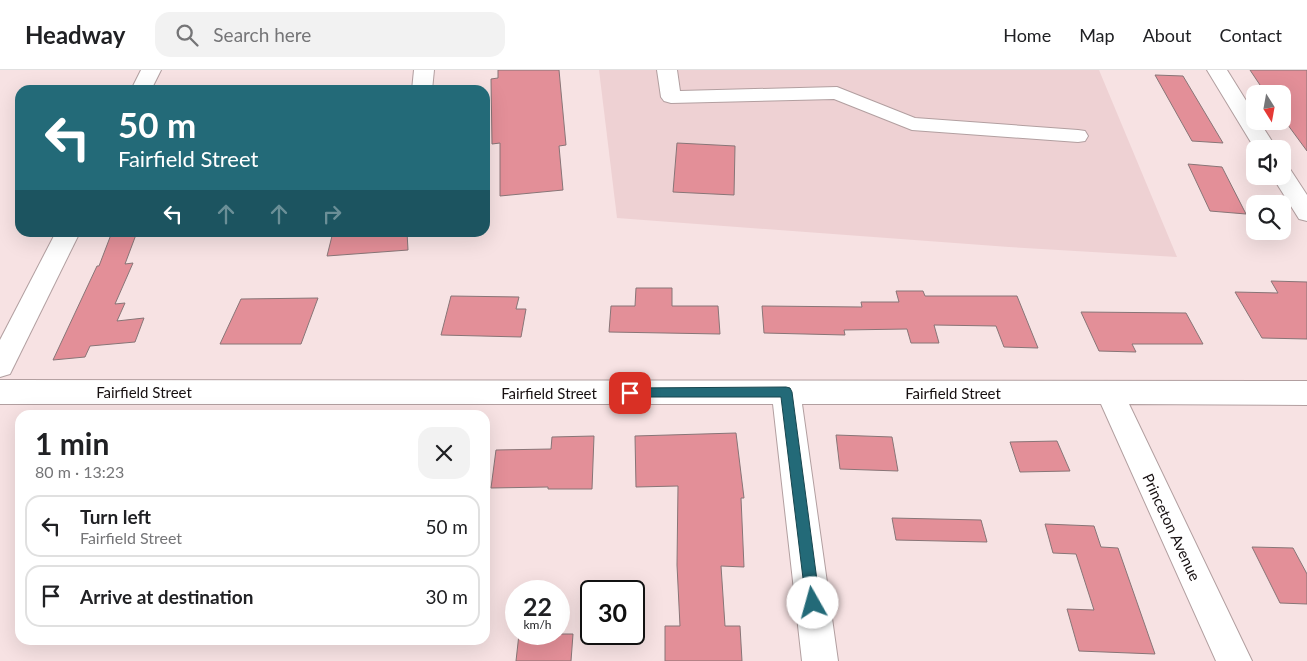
<!DOCTYPE html>
<html lang="en">
<head>
<meta charset="utf-8">
<style>
  body { margin:0; font-family:Lato,sans-serif; background:#f2f2f2; color:#202124; height:100vh; display:flex; flex-direction:column; font-size:19px; white-space:nowrap }
  * { box-sizing:border-box; margin:0 }
  p { font-size:16px; color:#757577 }
  .icon { flex:none; width:28px; height:28px; fill:none; stroke:currentColor; stroke-width:2; stroke-linecap:round; stroke-linejoin:round }
  .map { position:relative; flex:1; overflow:hidden }
  .sheet { position:absolute; left:15px; top:340px; width:475px; height:235px; display:flex; flex-direction:column; background:#fff; border-radius:15px; box-shadow:0 5px 20px #0002 }
  .sheet>* { flex:none }
  .top-card { position:absolute; left:15px; top:15px; width:475px; height:152px; border-radius:15px; box-shadow:0 5px 20px #0002; background:#236a78; color:#fff; overflow:hidden }
  .needle { width:32px; rotate:169deg }
  .tools { position:absolute; left:1246px; top:15px; display:grid; gap:10px }
  .tools a { display:grid; place-items:center; width:45px; height:45px; border-radius:10px; background:#fff; box-shadow:0 5px 20px #0002; font-size:25px }
  .speed { position:absolute; left:505px; top:510px; display:flex; gap:10px; font-size:25px; font-weight:700; text-align:center }
  .speed>* { display:grid; place-content:center; width:65px; height:65px; border-radius:50%; background:#fff; box-shadow:0 5px 20px #0002; line-height:1 }
  .speed small { font-size:12px; font-weight:400 }
  .speed .limit { border:2px solid #111; border-radius:8px; background:#fff; color:#111 }
  .pin { position:absolute; display:grid; place-items:center; width:42px; height:42px; color:#fff; margin:-21px; border-radius:10px; box-shadow:0 2px 8px #0006 }
  .me { position:absolute; width:55px; margin:-28px; rotate:353deg; stroke-linejoin:round; filter:drop-shadow(0 0 4px #0008) }
  .turn { display:flex; align-items:center; gap:18px; height:105px; padding:0 20px; font-size:22px }
  .turn .icon { width:65px; height:65px; stroke-width:2.5 }
  .turn b { display:block; font-size:35px; line-height:42px }
  .lanes { display:flex; align-items:center; height:48px; padding:0 20px; background:#0003; justify-content:center; gap:25px; direction:ltr }
  .lanes .off { opacity:.35 }
  .round { display:grid; place-items:center; flex:none; width:52px; height:52px; border-radius:15px; background:#f2f2f2 }
  .summary { display:flex; align-items:center; justify-content:space-between; height:85px; padding:0 20px }
  h1 { font-size:30px; font-weight:700; line-height:38px }
  ul { padding:0; list-style:none }
  li { display:flex; align-items:center; gap:15px; height:62px; margin:0 10px 8px; padding:0 10px; border:2px solid #e0e0e0; border-radius:15px }
  li div { flex:1 }
  li b { display:block; font-size:19px }
  li em { font-style:normal }
  header { display:flex; align-items:center; gap:30px; box-sizing:border-box; height:70px; padding:0 25px; background:#fff; border-bottom:1px solid #e0e0e0 }
  header strong { font-size:24px }
  nav { display:flex; gap:28px; margin-inline-start:auto; font-size:18px }
  .search { width:350px; height:45px; background:#f2f2f2; display:flex; align-items:center; gap:12px; box-sizing:border-box; padding:0 18px; border-radius:15px; color:#757577; font-size:19px }
  .map>svg:first-child { display:block }
  .built { fill:#eed1d3 }
  .building { fill:#e38f98; stroke:#887577 }
  .lines { fill:none; stroke-linecap:round; stroke-linejoin:round }
  .minor-casing { stroke:#b29fa0; stroke-width:2 }
  .minor { fill:#fff; fill-rule:evenodd }
  .route { fill:#236a78; stroke:#17454e }
  .labels { text-anchor:middle; dominant-baseline:central; stroke-width:4; stroke-linejoin:round; paint-order:stroke }
  .street-label { font-size:15px; fill:#171011; stroke:#fff }
</style>
</head>
<body>
<header>
<strong>Headway</strong>
<div class="search"><svg class="icon" aria-label="search" viewBox="0 0 24 24"><circle cx="10" cy="10" r="6"/><path d="M15 15l6 6"/></svg>Search here</div>
<nav><a>Home</a><a>Map</a><a>About</a><a>Contact</a></nav>
</header>
<div class="map">
<svg width="1307" height="591" viewBox="0 0 1307 591">
  <rect width="100%" height="100%" fill="#f7e2e3"/>
  <path class="built" d="M599,0H1099L1177,187L1009,177L617,148Z"/>
  <g class="building">
    <path d="M498,0H559L566,75L559,76L563,120L500,126V73L492,74L491,9L498,8Z"/>
    <path d="M1250,0H1307V81L1282,47V24H1266Z"/>
    <path d="M1155,5L1183,6L1223,73L1192,71Z"/>
    <path d="M677,73L735,76L734,125L673,122Z"/>
    <path d="M1188,94L1222,97L1246,144L1210,141Z"/>
    <path d="M112,162H137L125,194L133,193L115,234L125,233L117,251L144,248L135,272L90,276L85,287L53,290L97,196H99Z"/>
    <path d="M333,162H407L408,180L327,186Z"/>
    <path d="M1271,211L1307,212V269L1262,268L1235,222L1278,223Z"/>
    <path d="M636,218H672V236H718L720,264L609,262L611,236H635Z"/>
    <path d="M896,221H923L925,226H1017L1038,278L1004,277L996,256L934,255L939,273H911L907,259L844,260L845,265L764,263L762,236L862,237L861,232H899Z"/>
    <path d="M451,226L519,227L516,239H526L521,267L441,265Z"/>
    <path d="M318,228L301,274H220L241,229Z"/>
    <path d="M1081,242L1186,243L1203,274H1132L1136,282L1099,281Z"/>
    <path d="M736,363L744,428H741L744,497L721,496L725,556H740L742,591H665V556H680L677,495L678,416L636,417L635,366Z"/>
    <path d="M836,365L892,367L898,401L840,399Z"/>
    <path d="M594,366L592,419H548V417L491,418L496,380L551,379L552,367Z"/>
    <path d="M1057,371L1070,401L1020,402L1010,372Z"/>
    <path d="M892,448L981,450L987,472L896,470Z"/>
    <path d="M1045,454L1094,456L1101,477L1118,478L1155,584L1079,581L1067,539L1094,540L1076,484L1053,483Z"/>
    <path d="M1252,477L1293,478L1307,504V534L1280,533Z"/>
    <path d="M519,564H573L571,591H516Z"/>
  </g>
  <g class="lines">
    <g class="minor-casing">
      <g id="minor">
        <path d="M141,0H161L151,20H131Z"/>
        <path d="M414,0H434L432,20H412Z"/>
        <path d="M657,0H677L680,21L837,17L915,48L1078,60L1085,61L1088,66L1085,71L1078,72L912,60L834,29L671,33L664,31L661,27Z"/>
        <path d="M1207,0H1227L1255,45V51H1259L1277,79H1255Z"/>
        <path d="M1282,97L1290,99L1307,125V151L1299,149L1272,106H1282Z"/>
        <path d="M56,162H80L10,304L0,307V270Z"/>
        <path d="M0,310L1307,311V335L1129,334L1252,591H1216L1101,334H802L838,591H802L773,334H0Z"/>
      </g>
    </g>
    <use href="#minor" class="minor"/>
  </g>
  <path class="route" d="M786,317L790,318L792,322L820,533L818,538L813,540L808,538L806,533L781,327H630L626,326L624,323L626,319L630,318Z"/>
  <g class="labels">
    <g class="street-label">
      <text x="144" y="322">Fairfield Street</text>
      <text x="549" y="323">Fairfield Street</text>
      <text x="953" y="323">Fairfield Street</text>
      <text transform="translate(1172 457) rotate(65)">Princeton Avenue</text>
    </g>
  </g>
</svg>
<div class="tools">
<a><svg class="needle" viewBox="-14 -14 28 28"><path d="M0-13l5 13h-10z" fill="#e53935"/><path d="M0 13l5-13h-10z" fill="#757577"/></svg></a>
<a><svg class="icon" aria-label="sound" viewBox="0 0 24 24"><path d="M4 9h4l5-4v14l-5-4H4zM17 9q2 3 0 6"/></svg></a>
<a><svg class="icon" aria-label="search" viewBox="0 0 24 24"><circle cx="10" cy="10" r="6"/><path d="M15 15l6 6"/></svg></a>
</div>
<div class="speed"><div>22<small>km/h</small></div><div class="limit">30</div></div>
<div class="pin" style="left:630px;top:323px;background:#d93025"><svg class="icon" aria-label="arrive" viewBox="0 0 24 24"><path d="M6 21V4h12l-3 4 3 4H6"/></svg></div>
<svg class="me" style="left:813px;top:533px" viewBox="-20 -20 40 40"><circle r="19" fill="#fff"/><path d="M0-13L10 11 0 6-10 11z" fill="#236a78"/></svg>
<div class="top-card">
<div class="turn"><svg class="icon" aria-label="left" viewBox="0 0 24 24"><path d="M17 20v-9H6M10 6l-5 5 5 5"/></svg><div><b>50 m</b>Fairfield Street</div></div>
<div class="lanes"><svg class="icon" aria-label="left" viewBox="0 0 24 24"><path d="M17 20v-9H6M10 6l-5 5 5 5"/></svg><svg class="icon off" aria-label="ahead" viewBox="0 0 24 24"><path d="M12 20V5M6 11l6-6 6 6"/></svg><svg class="icon off" aria-label="ahead" viewBox="0 0 24 24"><path d="M12 20V5M6 11l6-6 6 6"/></svg><svg class="icon off" aria-label="right" viewBox="0 0 24 24"><path d="M7 20v-9h11M14 6l5 5-5 5"/></svg></div>
</div>
<section class="sheet">
<div class="summary"><div><h1>1 min</h1><p>80 m · 13:23</p></div><a class="round"><svg class="icon" aria-label="close" viewBox="0 0 24 24"><path d="M6 6l12 12M18 6L6 18"/></svg></a></div>
<ul>
<li><svg class="icon" aria-label="left" viewBox="0 0 24 24"><path d="M17 20v-9H6M10 6l-5 5 5 5"/></svg><div><b>Turn left</b><p>Fairfield Street</p></div><em>50 m</em></li>
<li><svg class="icon" aria-label="arrive" viewBox="0 0 24 24"><path d="M6 21V4h12l-3 4 3 4H6"/></svg><div><b>Arrive at destination</b></div><em>30 m</em></li>
</ul>
</section>
</div>
</body>
</html>
